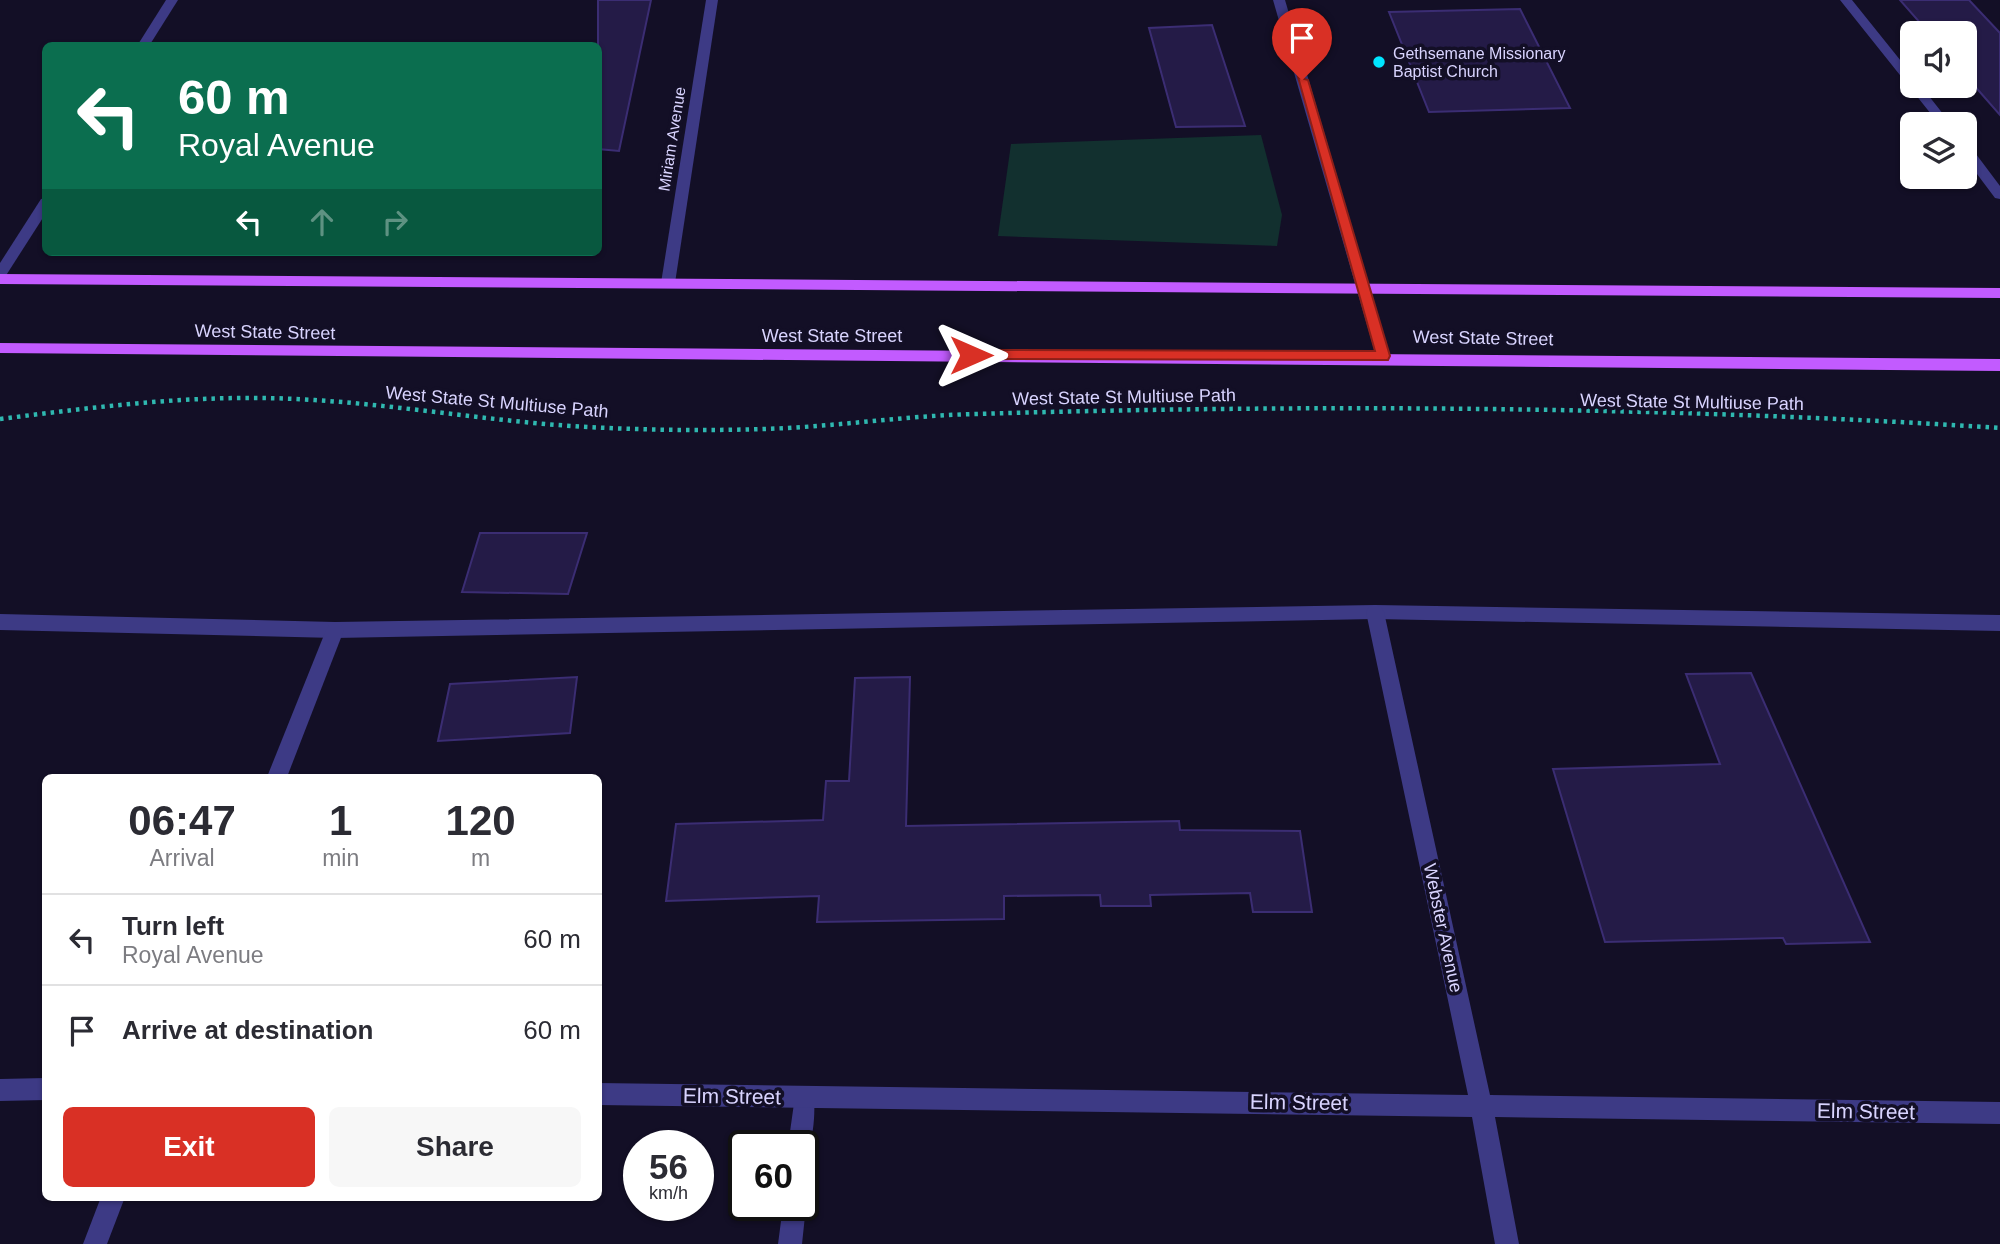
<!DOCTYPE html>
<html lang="en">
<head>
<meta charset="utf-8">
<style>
  body { margin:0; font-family:Arial,sans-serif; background:#f7f7f7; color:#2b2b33; height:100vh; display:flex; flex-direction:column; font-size:26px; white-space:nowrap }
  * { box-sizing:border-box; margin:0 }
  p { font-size:23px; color:#7c7c81 }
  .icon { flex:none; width:38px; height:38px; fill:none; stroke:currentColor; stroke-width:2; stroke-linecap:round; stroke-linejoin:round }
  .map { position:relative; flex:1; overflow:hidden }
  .side { position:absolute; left:42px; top:774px; width:560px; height:427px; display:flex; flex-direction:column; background:#fff; border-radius:10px; box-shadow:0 2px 5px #0004 }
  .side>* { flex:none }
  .guide { position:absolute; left:42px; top:42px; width:560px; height:214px; border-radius:10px; box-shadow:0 2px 5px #0004; background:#0b6e4f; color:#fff; overflow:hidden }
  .controls { position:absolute; left:1900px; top:21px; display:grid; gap:14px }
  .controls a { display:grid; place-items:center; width:77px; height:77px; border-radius:10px; background:#fff; box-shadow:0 2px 5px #0004; font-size:35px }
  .speed { position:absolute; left:623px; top:1130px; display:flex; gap:14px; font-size:35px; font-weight:700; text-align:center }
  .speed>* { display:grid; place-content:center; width:91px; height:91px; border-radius:50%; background:#fff; box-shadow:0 2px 5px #0004; line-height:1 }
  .speed small { font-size:18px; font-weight:400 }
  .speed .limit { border:4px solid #111; border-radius:10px; background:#fff; color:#111 }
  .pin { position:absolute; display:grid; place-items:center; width:60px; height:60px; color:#fff; margin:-72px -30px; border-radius:50% 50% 50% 0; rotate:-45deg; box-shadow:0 0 7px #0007 }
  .pin .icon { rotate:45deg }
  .me { position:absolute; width:77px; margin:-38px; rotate:90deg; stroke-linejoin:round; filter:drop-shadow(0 0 5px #0008) }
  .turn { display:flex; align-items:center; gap:24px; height:147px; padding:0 21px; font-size:32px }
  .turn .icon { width:91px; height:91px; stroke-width:2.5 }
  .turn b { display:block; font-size:49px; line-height:60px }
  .lanes { display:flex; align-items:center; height:66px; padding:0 21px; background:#0003; justify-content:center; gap:35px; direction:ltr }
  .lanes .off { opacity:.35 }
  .eta { display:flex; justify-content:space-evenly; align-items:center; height:119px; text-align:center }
  .eta b { font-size:42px; font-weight:800; line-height:49px }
  .action { display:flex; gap:14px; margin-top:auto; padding:14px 21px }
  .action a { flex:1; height:80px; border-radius:10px; background:#d93025; color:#fff; font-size:28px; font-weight:800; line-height:80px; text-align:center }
  .action a+a { background:#f7f7f7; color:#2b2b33 }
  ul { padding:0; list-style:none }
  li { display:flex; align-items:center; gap:21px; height:91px; padding:0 21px; border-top:2px solid #e1e1e2 }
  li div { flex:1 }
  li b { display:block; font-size:26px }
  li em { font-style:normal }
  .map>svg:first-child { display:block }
  .green { fill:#12302f }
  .building { fill:#241b47; stroke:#3b2d73; stroke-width:2 }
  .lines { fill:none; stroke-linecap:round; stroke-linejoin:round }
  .path { stroke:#2fb8b0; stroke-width:4.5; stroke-dasharray:3.5 5; stroke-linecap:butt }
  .lane { fill:#3d3a85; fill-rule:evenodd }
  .street { fill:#3d3a85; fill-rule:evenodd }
  .primary { fill:#c25bff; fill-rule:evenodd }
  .route { fill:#d93025; stroke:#8d1f18; stroke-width:2 }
  .poi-dot { fill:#00e5ff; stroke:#130f26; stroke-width:2.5 }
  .labels { text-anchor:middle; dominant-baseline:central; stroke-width:7; stroke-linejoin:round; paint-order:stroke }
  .far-poi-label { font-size:16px; fill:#d9d4ff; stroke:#130f26; text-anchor:start }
  .far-street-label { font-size:16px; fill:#d9d4ff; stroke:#130f26 }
  .street-label { font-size:18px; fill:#d9d4ff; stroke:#130f26 }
  .near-street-label { font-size:21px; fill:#d9d4ff; stroke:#130f26 }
</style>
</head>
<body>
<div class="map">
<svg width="2000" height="1244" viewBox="0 0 2000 1244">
  <rect width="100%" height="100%" fill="#130f26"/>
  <path class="green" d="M1261,135L1282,215L1277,246L998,236L1011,144Z"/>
  <g class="building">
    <path d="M598,0H651L619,151L598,149Z"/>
    <path d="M1900,0H1969L2000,33V115L1965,75V33H1929Z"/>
    <path d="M1520,9L1570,108L1429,112L1389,12Z"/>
    <path d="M1212,25L1245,126L1176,127L1149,28Z"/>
    <path d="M480,533H587L568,594L462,592Z"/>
    <path d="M1751,673L1870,942L1786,944L1783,938L1605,942L1553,769L1720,764L1686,674Z"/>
    <path d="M577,677L570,733L438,741L450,684Z"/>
    <path d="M910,677L906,826L1179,821L1180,830L1300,831L1312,912H1253L1250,893L1150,895L1151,906H1101L1100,895L1004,896V919L817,922L819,896L666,901L676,824L823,820L826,781H849L855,678Z"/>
  </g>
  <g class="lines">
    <path class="path" d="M0,419C87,408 173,397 261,398C365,399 468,419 571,426C634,430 700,431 763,429C833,427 903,416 974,414C1312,404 1662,406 2000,428"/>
    <g class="lane">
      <path d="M1375,605L2000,615V631L1375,619L335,638L0,630V614L335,622Z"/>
      <path d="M804,1086L812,1089C817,1102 814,1148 803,1156V1146H788L796,1089Z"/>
      <path d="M803,1200L806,1206L802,1244H778L783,1206H803Z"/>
    </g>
    <g class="street">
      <path d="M166,0H178L149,46H137Z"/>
      <path d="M706,0H718L675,283L668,288L661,283Z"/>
      <path d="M1273,0H1285L1390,356L1388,360L1383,361L1376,356Z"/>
      <path d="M1840,0H1852L1913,76V86H1921L1951,124H1939Z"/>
      <path d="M1965,145L1970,146L2000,186V199L1995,198L1965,158Z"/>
      <path d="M46,198V213L5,277L0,279V263L41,199Z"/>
      <path d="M1375,605L1381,607L1384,612L1490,1095L2000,1102V1124L1495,1117L1519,1244H1495L1472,1117L598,1105V1083L1468,1095L1366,612L1369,607Z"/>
      <path d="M335,622L341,625L344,630L287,777H267L326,630L329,625Z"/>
      <path d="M46,1078V1100L0,1101V1079Z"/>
      <path d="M101,1197H125L107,1244H83Z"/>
    </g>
    <g class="primary">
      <path d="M0,274L2000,288V298L0,284Z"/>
      <path d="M0,343L2000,359V371L0,353Z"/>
    </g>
  </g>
  <path class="route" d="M1298,77L1308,80L1390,356L1388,360L966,359L964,355L971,350L1375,351Z"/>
  <circle class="poi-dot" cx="1379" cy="62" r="7"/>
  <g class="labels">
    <g class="far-poi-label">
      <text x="1393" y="53">Gethsemane Missionary<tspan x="1393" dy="18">Baptist Church</tspan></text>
    </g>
    <g class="far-street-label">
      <text transform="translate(672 139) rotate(-81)">Miriam Avenue</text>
    </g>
    <g class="street-label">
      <text transform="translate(265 332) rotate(1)">West State Street</text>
      <text x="832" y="336">West State Street</text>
      <text transform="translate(1483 338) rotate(1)">West State Street</text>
      <text transform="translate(1124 397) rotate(-1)">West State St Multiuse Path</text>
      <text transform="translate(497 402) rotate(5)">West State St Multiuse Path</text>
      <text transform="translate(1692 402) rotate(1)">West State St Multiuse Path</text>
      <text transform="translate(1443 928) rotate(78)">Webster Avenue</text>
    </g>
    <g class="near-street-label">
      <text transform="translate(732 1096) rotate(1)">Elm Street</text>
      <text transform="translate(1299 1102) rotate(1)">Elm Street</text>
      <text transform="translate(1866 1111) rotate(1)">Elm Street</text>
    </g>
  </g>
</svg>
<div class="controls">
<a><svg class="icon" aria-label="sound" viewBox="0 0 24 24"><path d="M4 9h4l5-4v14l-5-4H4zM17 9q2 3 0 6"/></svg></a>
<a><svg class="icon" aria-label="layers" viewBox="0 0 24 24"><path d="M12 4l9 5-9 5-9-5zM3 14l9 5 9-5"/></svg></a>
</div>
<div class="speed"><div>56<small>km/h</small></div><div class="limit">60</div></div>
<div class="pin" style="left:1302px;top:80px;background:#d93025"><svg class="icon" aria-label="arrive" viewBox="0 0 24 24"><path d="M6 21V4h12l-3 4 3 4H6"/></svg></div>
<svg class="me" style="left:971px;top:355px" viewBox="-20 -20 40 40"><path d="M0-17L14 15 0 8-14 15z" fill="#d93025" stroke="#fff" stroke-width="4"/></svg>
<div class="guide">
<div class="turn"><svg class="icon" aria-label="left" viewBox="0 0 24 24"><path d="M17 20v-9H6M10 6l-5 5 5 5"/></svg><div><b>60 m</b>Royal Avenue</div></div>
<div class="lanes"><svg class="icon" aria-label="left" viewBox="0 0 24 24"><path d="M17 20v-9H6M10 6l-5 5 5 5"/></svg><svg class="icon off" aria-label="ahead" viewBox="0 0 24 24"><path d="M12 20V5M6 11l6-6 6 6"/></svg><svg class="icon off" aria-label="right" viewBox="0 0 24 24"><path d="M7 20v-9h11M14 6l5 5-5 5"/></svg></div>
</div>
<section class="side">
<div class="eta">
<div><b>06:47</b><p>Arrival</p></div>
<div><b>1</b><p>min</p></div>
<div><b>120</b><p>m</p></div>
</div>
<ul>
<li><svg class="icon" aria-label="left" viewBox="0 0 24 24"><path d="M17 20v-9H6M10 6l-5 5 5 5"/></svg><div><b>Turn left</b><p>Royal Avenue</p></div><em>60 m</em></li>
<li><svg class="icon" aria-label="arrive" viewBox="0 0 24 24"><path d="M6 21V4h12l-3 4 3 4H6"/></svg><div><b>Arrive at destination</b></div><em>60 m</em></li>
</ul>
<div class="action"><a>Exit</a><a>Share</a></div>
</section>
</div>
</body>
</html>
